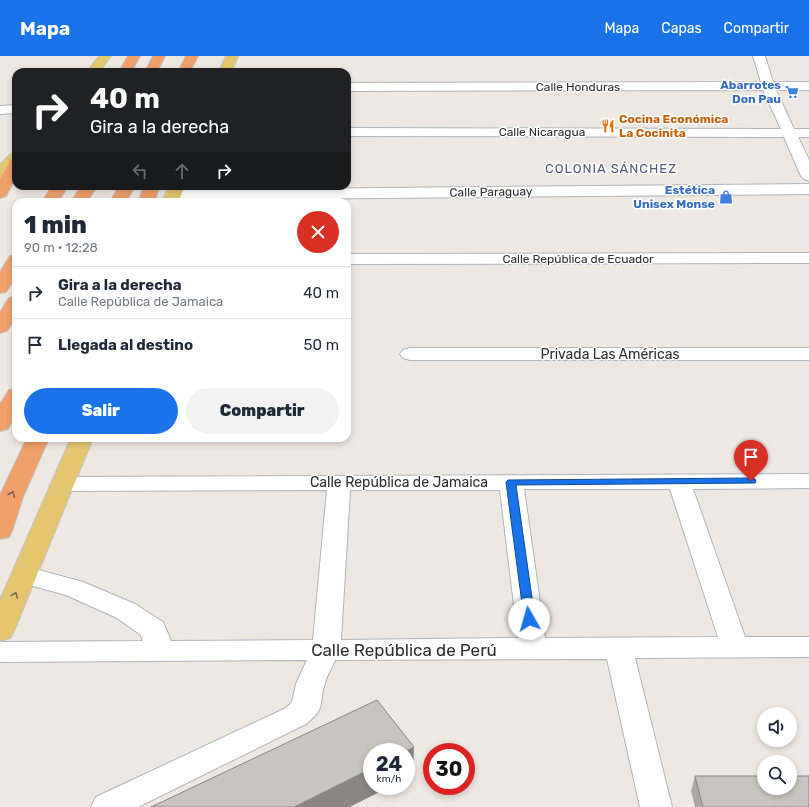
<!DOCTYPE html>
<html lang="es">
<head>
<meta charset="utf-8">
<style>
  body { margin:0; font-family:Rubik,sans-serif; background:#f2f2f3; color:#1f2937; height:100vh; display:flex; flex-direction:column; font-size:15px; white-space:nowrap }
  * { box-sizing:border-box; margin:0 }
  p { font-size:13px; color:#747a83 }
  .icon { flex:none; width:22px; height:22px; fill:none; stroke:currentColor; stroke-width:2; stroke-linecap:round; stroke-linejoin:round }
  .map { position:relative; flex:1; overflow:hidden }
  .panel { position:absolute; left:12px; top:142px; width:339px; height:244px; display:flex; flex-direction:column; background:#fff; border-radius:12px; box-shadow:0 2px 6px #0003 }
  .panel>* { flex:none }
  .banner { position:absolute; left:12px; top:12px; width:339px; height:122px; border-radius:12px; box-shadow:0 2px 6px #0003; background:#202124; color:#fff; overflow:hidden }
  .fabs { position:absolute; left:757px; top:651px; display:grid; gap:8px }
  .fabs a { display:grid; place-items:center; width:40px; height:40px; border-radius:50%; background:#fff; box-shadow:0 2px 6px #0003; font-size:20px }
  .speed { position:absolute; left:363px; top:687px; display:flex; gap:8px; font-size:20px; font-weight:700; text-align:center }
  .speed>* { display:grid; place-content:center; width:52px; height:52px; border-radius:50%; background:#fff; box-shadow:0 2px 6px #0003; line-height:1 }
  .speed small { font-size:10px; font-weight:400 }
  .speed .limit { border:6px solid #d22; background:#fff; color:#111 }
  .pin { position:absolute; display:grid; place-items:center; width:34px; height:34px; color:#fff; margin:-41px -17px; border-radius:50% 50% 50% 0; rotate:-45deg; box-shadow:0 0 4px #0007 }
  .pin .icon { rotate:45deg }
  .me { position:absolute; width:44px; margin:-22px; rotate:353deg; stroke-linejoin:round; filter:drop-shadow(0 0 3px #0008) }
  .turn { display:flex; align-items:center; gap:14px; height:84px; padding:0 12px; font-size:18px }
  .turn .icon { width:52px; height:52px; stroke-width:2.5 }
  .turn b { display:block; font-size:28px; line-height:34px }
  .lanes { display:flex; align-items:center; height:38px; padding:0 12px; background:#0003; justify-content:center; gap:20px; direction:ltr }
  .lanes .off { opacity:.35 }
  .round { display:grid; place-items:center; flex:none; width:42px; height:42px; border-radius:21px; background:#f2f2f3 }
  .headline { display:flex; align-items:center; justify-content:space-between; height:68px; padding:0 12px }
  h1 { font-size:24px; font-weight:800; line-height:30px }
  .action { display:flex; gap:8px; margin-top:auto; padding:8px 12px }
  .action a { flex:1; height:46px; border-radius:24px; background:#1a73e8; color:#fff; font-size:16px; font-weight:800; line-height:46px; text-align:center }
  .action a+a { background:#f2f2f3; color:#1f2937 }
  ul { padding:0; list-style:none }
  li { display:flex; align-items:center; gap:12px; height:52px; padding:0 12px; border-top:1px solid #e0e1e3 }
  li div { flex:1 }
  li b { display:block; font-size:15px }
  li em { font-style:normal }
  header { display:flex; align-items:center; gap:24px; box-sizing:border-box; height:56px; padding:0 20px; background:#1a73e8; color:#fff }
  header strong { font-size:19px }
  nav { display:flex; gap:22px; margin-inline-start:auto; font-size:14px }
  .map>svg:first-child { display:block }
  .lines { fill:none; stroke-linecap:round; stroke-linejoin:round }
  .minor-casing { stroke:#b2b4bd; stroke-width:2 }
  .major-casing { stroke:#c4c4c4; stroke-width:2 }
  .highway-casing { stroke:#c4c4c4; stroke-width:2 }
  .minor { fill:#fff; fill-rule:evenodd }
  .major { fill:#e5c670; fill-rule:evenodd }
  .highway { fill:#f0a06b; fill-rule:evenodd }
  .wall { fill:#aba8a3 }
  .shaded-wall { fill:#8b8884 }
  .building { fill:#c7c3bd; stroke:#8b8884 }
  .oneway { stroke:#856149 }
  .oneway2 { stroke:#80724c }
  .route { fill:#1a73e8; stroke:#114b97 }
  .labels { text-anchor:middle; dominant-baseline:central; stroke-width:3; stroke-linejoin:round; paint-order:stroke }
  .far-shop-label { font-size:12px; font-weight:bold; fill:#366cbe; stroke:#fff; text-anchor:end }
  .far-street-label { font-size:12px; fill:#2e2e2e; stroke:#fff }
  .far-food-label { font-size:12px; font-weight:bold; fill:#c56008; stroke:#fff; text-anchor:start }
  .far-neighbourhood-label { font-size:13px; letter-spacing:1px; fill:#525b7b; stroke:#fff }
  .street-label { font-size:14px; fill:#2e2e2e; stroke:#fff }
  .near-street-label { font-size:17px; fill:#2e2e2e; stroke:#fff }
</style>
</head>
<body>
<header>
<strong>Mapa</strong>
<nav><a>Mapa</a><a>Capas</a><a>Compartir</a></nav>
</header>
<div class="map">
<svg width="809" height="751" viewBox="0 0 809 751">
  <rect width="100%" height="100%" fill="#eee8e2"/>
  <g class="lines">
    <g class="minor-casing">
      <g id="minor">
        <path d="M753,0H765L773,26H809V34H776L794,73H809V81H798L809,104V125L804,123L801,120L784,81L347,80V72L781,73L763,34L347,35V27L761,26Z"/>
        <path d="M16,49V57L0,58V50Z"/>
        <path d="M809,128V138L173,144L167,142L165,139L167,136L173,134Z"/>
        <path d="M809,197V207L347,208V198Z"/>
        <path d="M410,292H809V304H410L403,302L400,298L403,294Z"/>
        <path d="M809,418V432L693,433L745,581H809V601L635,602L672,751H640L607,603L335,604C332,612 327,619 325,627C318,648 327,651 306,668L138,751H91L96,741L286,652L292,646L296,628L307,604L0,606V586L143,585L141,579L117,562L66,539L15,525L11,519L15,513L24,510L83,526L135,548L163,566L171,585L313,584L327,434L62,435L54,433L50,428L54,423L62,421ZM524,433H670L718,581L545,582ZM350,434H500L518,582L341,584Z"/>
      </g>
    </g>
    <g class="major-casing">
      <g id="major">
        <path d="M99,0H111L99,16H87Z"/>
        <path d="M226,0H238L231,16H219Z"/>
        <path d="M16,97V109L5,119L0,121V108L11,98Z"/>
        <path d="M169,130H185L178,146H162Z"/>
        <path d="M71,382H93L14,575L10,582L0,585V544Z"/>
      </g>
    </g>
    <g class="highway-casing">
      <g id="highway">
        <path d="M128,0H140L131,16H119Z"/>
        <path d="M153,0H165L157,16H145Z"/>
        <path d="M186,0H198L190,16H178Z"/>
        <path d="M16,103V121L6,140L0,142V123L11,104Z"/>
        <path d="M52,130H68L58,146H42Z"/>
        <path d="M81,130H97L87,146H71Z"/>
        <path d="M119,130H135L126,146H110Z"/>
        <path d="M144,130H160L154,146H138Z"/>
        <path d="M16,199V220L6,236L0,237V216L10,200Z"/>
        <path d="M16,240V261L7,275L0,277V256L9,242Z"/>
        <path d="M16,332V358L8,373L0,375V348L9,334Z"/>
        <path d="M27,382H49L23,441L12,475L9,481L0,483V439Z"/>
      </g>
    </g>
    <use href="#minor" class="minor"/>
    <use href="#major" class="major"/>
    <use href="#highway" class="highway"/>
  </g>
  <path class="wall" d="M695,720L809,751H695L691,735Z"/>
  <g class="shaded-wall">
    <path d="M414,691L413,718L406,722V696H404Z"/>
    <path d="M372,712V730H391L350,751H294Z"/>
  </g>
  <g class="building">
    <path d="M377,644L414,691L404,696H372V712L294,751H151Z"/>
    <path d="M695,720H764V732H790V720H809V751H703Z"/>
  </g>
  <defs><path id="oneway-chevron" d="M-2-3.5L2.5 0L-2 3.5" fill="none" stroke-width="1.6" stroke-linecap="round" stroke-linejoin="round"/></defs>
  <use class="oneway" href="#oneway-chevron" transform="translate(12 438) rotate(-67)"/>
  <use class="oneway2" href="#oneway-chevron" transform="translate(15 539) rotate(-67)"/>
  <path class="route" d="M751,422L755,423L756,425L755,427L516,429L535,563L533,566H525L524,563L506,426L508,424Z"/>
  <defs>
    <g id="supermarket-bare" transform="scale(1.08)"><path d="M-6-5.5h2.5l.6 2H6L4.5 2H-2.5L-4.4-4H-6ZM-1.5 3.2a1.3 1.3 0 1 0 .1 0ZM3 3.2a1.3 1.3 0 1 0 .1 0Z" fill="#3f7fe0" stroke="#fff" stroke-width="2.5" paint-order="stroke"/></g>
    <g id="restaurant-bare" transform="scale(1.08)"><path d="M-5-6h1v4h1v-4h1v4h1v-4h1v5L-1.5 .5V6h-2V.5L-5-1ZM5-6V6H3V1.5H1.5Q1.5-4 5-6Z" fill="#e8710a" stroke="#fff" stroke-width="2.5" paint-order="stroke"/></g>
    <g id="shop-bare" transform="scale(1.08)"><path d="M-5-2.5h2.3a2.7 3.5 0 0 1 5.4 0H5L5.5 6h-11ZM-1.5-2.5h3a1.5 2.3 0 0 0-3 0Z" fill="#3f7fe0" stroke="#fff" stroke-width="2.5" paint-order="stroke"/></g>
  </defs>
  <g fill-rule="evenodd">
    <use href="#supermarket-bare" x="792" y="36"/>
    <use href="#restaurant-bare" x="608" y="70"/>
    <use href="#shop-bare" x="726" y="141"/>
  </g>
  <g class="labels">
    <g class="far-shop-label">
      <text x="781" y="29">Abarrotes<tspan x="781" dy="14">Don Pau</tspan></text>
      <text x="715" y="134">Estética<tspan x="715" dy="14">Unisex Monse</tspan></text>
    </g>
    <g class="far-street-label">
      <text x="578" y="31">Calle Honduras</text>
      <text x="542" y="76">Calle Nicaragua</text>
      <text transform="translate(491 136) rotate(-1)">Calle Paraguay</text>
      <text x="578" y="203">Calle República de Ecuador</text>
    </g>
    <g class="far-food-label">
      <text x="619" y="63">Cocina Económica<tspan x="619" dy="14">La Cocinita</tspan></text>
    </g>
    <g class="far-neighbourhood-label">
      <text x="611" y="112">COLONIA SÁNCHEZ</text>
    </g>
    <g class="street-label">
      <text x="610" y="298">Privada Las Américas</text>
      <text x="399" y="426">Calle República de Jamaica</text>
    </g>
    <g class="near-street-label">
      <text x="404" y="594">Calle República de Perú</text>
    </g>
  </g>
</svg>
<div class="fabs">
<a><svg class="icon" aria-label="sound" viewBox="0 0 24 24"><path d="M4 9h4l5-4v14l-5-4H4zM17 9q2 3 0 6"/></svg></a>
<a><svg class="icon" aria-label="search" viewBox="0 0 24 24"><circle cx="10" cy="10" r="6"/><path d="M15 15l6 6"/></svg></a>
</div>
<div class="speed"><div>24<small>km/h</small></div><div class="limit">30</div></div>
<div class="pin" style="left:751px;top:425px;background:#d93025"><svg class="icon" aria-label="arrive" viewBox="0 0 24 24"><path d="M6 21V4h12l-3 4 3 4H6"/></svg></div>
<svg class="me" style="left:529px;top:563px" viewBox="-20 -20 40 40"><circle r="19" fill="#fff"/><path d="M0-13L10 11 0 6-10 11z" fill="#1a73e8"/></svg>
<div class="banner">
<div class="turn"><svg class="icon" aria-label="right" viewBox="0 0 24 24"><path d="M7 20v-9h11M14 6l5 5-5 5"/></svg><div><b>40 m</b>Gira a la derecha</div></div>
<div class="lanes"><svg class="icon off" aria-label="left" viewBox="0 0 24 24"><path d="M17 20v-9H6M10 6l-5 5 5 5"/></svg><svg class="icon off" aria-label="ahead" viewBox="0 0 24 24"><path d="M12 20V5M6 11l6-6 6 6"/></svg><svg class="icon" aria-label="right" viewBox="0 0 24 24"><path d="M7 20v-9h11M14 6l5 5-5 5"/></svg></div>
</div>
<section class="panel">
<div class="headline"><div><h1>1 min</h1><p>90 m · 12:28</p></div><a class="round" style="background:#d93025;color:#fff"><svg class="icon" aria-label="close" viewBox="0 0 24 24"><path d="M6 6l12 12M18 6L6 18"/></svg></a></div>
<ul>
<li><svg class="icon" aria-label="right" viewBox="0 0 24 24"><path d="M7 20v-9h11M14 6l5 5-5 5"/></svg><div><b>Gira a la derecha</b><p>Calle República de Jamaica</p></div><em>40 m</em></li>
<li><svg class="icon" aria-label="arrive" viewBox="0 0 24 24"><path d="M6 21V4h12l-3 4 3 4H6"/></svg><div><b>Llegada al destino</b></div><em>50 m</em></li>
</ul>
<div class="action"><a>Salir</a><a>Compartir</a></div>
</section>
</div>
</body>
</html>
